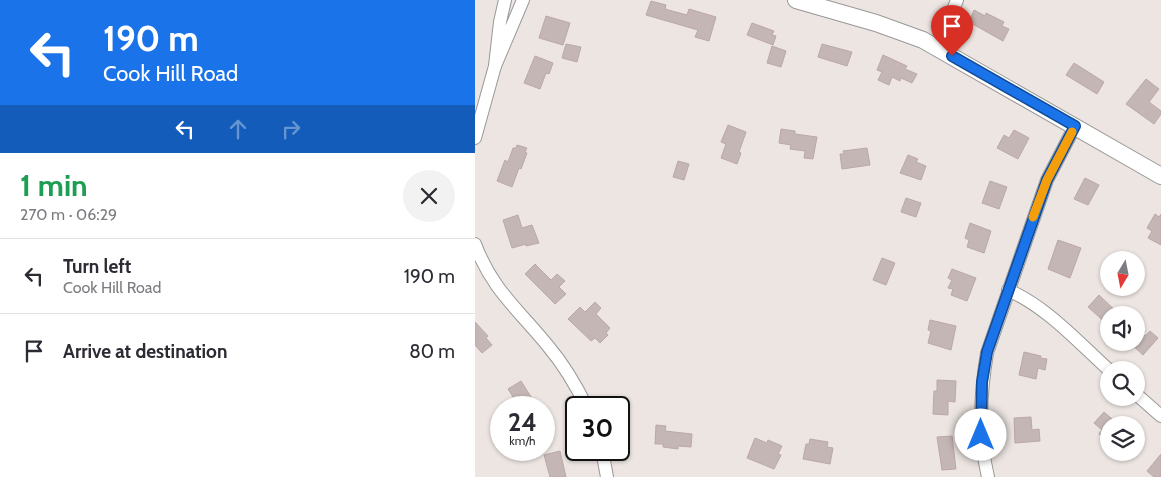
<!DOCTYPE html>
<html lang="en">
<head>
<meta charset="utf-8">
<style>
  body { margin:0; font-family:Cabin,sans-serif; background:#f2f2f3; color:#2b2b33; height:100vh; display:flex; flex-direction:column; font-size:19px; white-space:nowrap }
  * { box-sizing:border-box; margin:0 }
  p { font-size:16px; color:#7c7c81 }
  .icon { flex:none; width:28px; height:28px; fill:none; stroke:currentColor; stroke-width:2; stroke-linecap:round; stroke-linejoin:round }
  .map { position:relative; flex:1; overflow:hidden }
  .drawer { display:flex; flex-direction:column; background:#fff; width:475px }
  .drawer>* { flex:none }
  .top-card { background:#1a73e8; color:#fff; overflow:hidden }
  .needle { width:32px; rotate:190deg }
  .buttons { position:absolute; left:625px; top:251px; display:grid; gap:10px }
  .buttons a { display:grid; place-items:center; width:45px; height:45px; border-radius:50%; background:#fff; box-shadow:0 1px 4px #0004; font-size:25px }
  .speed { position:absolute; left:15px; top:396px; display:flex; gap:10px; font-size:25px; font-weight:700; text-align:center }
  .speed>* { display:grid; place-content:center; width:65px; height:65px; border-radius:50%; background:#fff; box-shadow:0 1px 4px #0004; line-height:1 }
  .speed small { font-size:12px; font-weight:400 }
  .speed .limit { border:2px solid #111; border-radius:8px; background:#fff; color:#111 }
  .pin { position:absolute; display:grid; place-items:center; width:42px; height:42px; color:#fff; margin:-51px -21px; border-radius:50% 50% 50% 0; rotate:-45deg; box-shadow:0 0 5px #0007 }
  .pin .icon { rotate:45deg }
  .me { position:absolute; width:55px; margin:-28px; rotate:0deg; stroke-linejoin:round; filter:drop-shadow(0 0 4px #0008) }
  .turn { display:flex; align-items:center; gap:18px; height:105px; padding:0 20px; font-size:22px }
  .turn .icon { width:65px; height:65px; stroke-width:2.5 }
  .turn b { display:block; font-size:35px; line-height:42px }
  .lanes { display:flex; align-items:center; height:48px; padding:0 20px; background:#0003; justify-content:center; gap:25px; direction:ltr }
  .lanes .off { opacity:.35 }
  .round { display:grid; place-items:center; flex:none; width:52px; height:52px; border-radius:26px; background:#f2f2f3 }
  .head { display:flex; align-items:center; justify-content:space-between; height:85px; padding:0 20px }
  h1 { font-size:30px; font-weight:700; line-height:38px; color:#1e9e55 }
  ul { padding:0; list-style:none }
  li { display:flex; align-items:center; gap:15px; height:75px; padding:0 20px; border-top:1px solid #e1e1e2 }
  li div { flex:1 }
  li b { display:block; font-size:19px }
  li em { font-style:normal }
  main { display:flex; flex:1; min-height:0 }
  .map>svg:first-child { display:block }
  .building { fill:#c3b6b5; stroke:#bca8a5 }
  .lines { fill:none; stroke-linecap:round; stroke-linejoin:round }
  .minor-casing { stroke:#989898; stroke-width:14 }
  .tertiary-casing { stroke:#989898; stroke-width:18 }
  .minor { stroke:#fff; stroke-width:12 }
  .tertiary { stroke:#fff; stroke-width:16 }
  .route-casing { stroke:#114b97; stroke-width:12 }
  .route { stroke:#1a73e8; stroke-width:9 }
  .slow { stroke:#f59e0b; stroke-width:9 }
</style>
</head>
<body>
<main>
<section class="drawer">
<div class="top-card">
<div class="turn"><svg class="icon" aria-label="left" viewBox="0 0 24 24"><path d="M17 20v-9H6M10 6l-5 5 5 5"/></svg><div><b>190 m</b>Cook Hill Road</div></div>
<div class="lanes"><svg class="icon" aria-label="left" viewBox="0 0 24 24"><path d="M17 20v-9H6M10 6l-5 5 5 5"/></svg><svg class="icon off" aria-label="ahead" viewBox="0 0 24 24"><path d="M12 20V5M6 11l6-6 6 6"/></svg><svg class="icon off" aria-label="right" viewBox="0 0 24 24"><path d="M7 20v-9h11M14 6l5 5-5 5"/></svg></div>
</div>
<div class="head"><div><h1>1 min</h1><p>270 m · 06:29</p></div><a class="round"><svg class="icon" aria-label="close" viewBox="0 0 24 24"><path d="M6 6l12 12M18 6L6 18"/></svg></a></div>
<ul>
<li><svg class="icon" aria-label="left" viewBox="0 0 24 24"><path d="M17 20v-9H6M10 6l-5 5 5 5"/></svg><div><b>Turn left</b><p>Cook Hill Road</p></div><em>190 m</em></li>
<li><svg class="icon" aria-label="arrive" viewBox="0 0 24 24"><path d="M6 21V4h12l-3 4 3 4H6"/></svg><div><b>Arrive at destination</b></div><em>80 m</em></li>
</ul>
</section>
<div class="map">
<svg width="686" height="477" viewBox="0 0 686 477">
  <rect width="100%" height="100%" fill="#ece5e1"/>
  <g class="building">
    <path d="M176,1L191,5L190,9L212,15L214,9L241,17L234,41L220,37L223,30L171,15Z"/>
    <path d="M499,10L510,16L511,13L529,22L527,26L534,29L528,41L494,22Z"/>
    <path d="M71,16L95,23L88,45L64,38Z"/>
    <path d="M277,23L299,31L297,35L301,36L298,45L272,35Z"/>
    <path d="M91,44L106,47L102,62L87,58Z"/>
    <path d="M347,44L377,52L372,66L343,57Z"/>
    <path d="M297,46L311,51L306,67L292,63Z"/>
    <path d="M408,55L432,66L430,69L442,74L437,83L426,78L425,81L417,77L414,85L403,80L407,72L402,70Z"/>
    <path d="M60,56L78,63L74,74L71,73L65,89L49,83Z"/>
    <path d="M599,63L629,82L622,94L591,75Z"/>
    <path d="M671,79L684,89L674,102L686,111V114L679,124L651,104Z"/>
    <path d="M253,125L271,132L264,152L266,153L262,164L246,158L251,144L246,142Z"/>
    <path d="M306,129L320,131V134L342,137L338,159L329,158L330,151L315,149L316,145L304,143Z"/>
    <path d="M539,130L554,138L543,159L522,148L529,135L534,138Z"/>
    <path d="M42,145L52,148L50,152L52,153L46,169L44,168L37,187L22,181L30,160L33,162L38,148H41Z"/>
    <path d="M392,148L395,165L367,169L365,154H369L368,151Z"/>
    <path d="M433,155L443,159L441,162L451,166L446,180L425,173Z"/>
    <path d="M203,161L214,164L209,180L198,177Z"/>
    <path d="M610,178L624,185L613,205L599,199Z"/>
    <path d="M515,181L532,187L524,209L507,203Z"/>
    <path d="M431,198L446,203L441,217L426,212Z"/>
    <path d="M680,214L684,217L686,214V245L673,238L677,231L672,228Z"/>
    <path d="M43,215L47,228L57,225L64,243L51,246V244L37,248L28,220Z"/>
    <path d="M495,223L516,231L509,253L492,247L494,240L490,238Z"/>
    <path d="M583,240L606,248L595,278L573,269Z"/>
    <path d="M407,258L420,263L411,285L398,280Z"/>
    <path d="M60,264L76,280L82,274L90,281L84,287L91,294L80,304L50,274Z"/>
    <path d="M477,269L501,278L492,301L476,295L478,289L473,288L477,280L473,278Z"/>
    <path d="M624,295L645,315H634V326L613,307Z"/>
    <path d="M120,302L126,308L121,314L135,328L131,333L133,335L125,343L120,338L116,341L93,319L105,307L110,312Z"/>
    <path d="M455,320L481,326L476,350L453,343L456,331L453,330Z"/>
    <path d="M0,322L13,336L11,338L17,345L7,353L0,345Z"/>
    <path d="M661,328L670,336L675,331L683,338L668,355L654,342H661Z"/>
    <path d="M549,352L566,356L565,358L572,359L570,370L563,368L561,379L544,375Z"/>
    <path d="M462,380L481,381L480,402L473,401V415L458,414L459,391H462Z"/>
    <path d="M46,381L63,408H45L33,389Z"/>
    <path d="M629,412L644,425H634V443L624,434L627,430L619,423Z"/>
    <path d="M556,417L557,430L564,429L565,441L540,443L539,418Z"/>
    <path d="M181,425L191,426L190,431L217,434L216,447L203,446V449L188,447V444H180Z"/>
    <path d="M477,436L481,469L467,470L462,437Z"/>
    <path d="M280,438L292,443L293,440L307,446L303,454L306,455L299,469L272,458Z"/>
    <path d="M335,439L353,442L352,447L358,448L355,464L328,459L331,444H334Z"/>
    <path d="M85,451L91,477H75L69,455Z"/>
    <path d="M686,454V477H679L672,471Z"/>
  </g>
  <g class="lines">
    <g class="minor-casing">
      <g id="minor">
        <path d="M30,0L25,22L20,66L48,0"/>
        <path d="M463,48L482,0"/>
        <path d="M0,138L20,66"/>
        <path d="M0,244C17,290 44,310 73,346C89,365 101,385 112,408"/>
        <path d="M533,290C572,307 603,342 634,370"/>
        <path d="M661,394L686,416"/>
        <path d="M127,450L132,477"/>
        <path d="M513,477C503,435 505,395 512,353L572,180L600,126"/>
      </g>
    </g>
    <g class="tertiary-casing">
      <path id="tertiary" d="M321,0L401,23L448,40L686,176"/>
    </g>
    <use href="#minor" class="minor"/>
    <use href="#tertiary" class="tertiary"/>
  </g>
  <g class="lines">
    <g class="route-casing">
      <path id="route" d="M477,56L600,126L572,180L512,352L507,382L506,435"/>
    </g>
    <use href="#route" class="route"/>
    <path class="slow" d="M558,217L572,180L597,132"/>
  </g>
</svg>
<div class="buttons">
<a><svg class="needle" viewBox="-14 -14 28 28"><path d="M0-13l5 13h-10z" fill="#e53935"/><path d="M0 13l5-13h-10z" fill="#7c7c81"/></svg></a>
<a><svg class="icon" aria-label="sound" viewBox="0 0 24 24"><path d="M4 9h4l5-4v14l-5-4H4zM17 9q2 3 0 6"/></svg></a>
<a><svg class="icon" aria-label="search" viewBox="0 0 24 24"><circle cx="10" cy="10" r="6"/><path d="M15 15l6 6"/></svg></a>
<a><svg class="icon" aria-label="layers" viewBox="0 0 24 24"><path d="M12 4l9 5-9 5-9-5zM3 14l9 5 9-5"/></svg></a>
</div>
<div class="speed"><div>24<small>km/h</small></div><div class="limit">30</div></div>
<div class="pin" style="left:477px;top:56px;background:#d93025"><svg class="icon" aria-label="arrive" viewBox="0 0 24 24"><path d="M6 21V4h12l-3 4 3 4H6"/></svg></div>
<svg class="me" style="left:506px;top:435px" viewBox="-20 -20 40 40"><circle r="19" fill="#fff"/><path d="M0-13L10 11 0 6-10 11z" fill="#1a73e8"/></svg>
</div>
</main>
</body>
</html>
